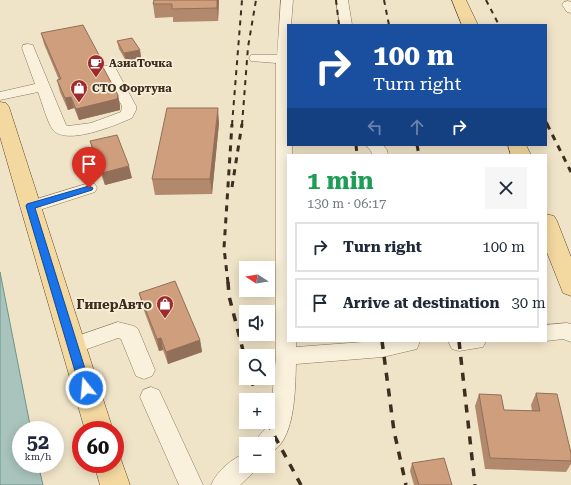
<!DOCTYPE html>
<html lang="en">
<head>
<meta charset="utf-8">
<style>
  body { margin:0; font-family:"Roboto Serif",serif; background:#f6f6f7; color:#1f2937; height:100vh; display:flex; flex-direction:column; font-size:15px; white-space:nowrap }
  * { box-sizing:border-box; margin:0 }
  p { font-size:13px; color:#747a83 }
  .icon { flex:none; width:22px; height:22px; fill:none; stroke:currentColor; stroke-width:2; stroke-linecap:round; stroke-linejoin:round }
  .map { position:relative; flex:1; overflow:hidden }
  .panel { position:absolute; left:287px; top:154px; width:260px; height:188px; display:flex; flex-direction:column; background:#fff; border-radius:0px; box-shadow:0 2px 10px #0003 }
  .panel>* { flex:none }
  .hud { position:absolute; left:287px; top:24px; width:260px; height:122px; border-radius:0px; box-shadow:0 2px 10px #0003; background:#1a4fa0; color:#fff; overflow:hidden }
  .needle { width:26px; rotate:282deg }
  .controls { position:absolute; left:239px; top:261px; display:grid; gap:8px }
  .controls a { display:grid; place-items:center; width:36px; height:36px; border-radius:0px; background:#fff; box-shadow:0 2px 10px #0003; font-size:20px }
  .speed { position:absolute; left:12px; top:421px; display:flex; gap:8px; font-size:20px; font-weight:700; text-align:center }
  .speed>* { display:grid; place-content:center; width:52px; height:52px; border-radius:50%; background:#fff; box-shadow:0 2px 10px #0003; line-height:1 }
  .speed small { font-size:10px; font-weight:400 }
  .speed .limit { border:6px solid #d22; background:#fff; color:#111 }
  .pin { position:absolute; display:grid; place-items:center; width:34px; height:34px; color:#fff; margin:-41px -17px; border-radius:50% 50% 50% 0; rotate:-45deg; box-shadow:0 0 4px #0007 }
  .pin .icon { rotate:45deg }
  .me { position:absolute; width:44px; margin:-22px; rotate:343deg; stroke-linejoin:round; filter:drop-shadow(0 0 3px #0008) }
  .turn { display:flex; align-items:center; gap:14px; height:84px; padding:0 20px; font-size:18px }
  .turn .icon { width:52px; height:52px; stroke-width:2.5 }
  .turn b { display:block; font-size:28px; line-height:34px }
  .lanes { display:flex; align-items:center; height:38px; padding:0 20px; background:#0003; justify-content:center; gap:20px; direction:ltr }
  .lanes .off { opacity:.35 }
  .round { display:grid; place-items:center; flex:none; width:42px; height:42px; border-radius:0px; background:#f6f6f7 }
  .head { display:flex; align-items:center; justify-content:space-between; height:68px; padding:0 20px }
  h1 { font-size:24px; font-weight:700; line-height:30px; color:#1e9e55 }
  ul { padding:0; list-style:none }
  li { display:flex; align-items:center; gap:12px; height:50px; margin:0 8px 6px; padding:0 12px; border:2px solid #e0e1e3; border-radius:0px }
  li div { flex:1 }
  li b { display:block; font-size:15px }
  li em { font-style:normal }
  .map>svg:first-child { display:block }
  .water { fill:#a9c4bc; stroke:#6f938a }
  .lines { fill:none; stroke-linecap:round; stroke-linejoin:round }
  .minor-casing { stroke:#8d765c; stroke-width:1 }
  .major-casing { stroke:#5b4430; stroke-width:1 }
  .minor { fill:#faf1dc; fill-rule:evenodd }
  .major { fill:#f3d9a0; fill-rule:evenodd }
  .rail-far2 { stroke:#3d2e20; stroke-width:2; stroke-dasharray:5 5; stroke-linecap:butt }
  .rail-far1 { stroke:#3d2e20; stroke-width:3; stroke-dasharray:6 6; stroke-linecap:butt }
  .rail { stroke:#3d2e20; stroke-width:3.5; stroke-dasharray:8 8; stroke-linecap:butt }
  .wall { fill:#b2896c }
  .shaded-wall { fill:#916f58 }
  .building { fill:#cf9f7d; stroke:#916f58 }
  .route { fill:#1a73e8; stroke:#114b97 }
  .labels { text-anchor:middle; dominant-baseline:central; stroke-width:3.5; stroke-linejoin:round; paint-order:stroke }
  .far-poi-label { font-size:11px; font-weight:bold; fill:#3d2e20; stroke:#f7eed8; text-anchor:start }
  .poi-label { font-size:13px; font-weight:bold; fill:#3d2e20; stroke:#f7eed8; text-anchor:end }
</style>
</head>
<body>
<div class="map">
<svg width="571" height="485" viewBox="0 0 571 485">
  <rect width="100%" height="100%" fill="#f0e4c8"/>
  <path class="water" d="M0,272L31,430H21V464H38L43,485H0Z"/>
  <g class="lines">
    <g class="minor-casing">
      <g id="minor">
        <path d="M281,0H293L291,25H288V145H292V155H288V341H296V347L376,341H420L417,349L383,357L296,364C295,389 296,443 268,454V444H254L258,437L265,429L271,411L276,356V63L251,61L249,58L251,55H277Z"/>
        <path d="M336,0H348L352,25H340Z"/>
        <path d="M568,1L571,2V13L567,12L562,5L564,2Z"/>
        <path d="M28,44L33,45L34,48L66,125L68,126L91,123L121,112L122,106L102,69L104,66H114L116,69L136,106V110L132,118C116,125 67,146 53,130C47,122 42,102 38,92L0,100V92L35,84L22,48L23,45Z"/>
        <path d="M366,145H383L387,150L388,155H372L371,151Z"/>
        <path d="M89,183L95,184L97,188L95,192L30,213L24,211L21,207L24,203Z"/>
        <path d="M118,322L134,326L138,329L155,370L152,376L144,379L136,376L121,339L118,338L73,354L66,352L63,346L66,340Z"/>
        <path d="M567,323L571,324V342L563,339L546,341V325Z"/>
        <path d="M450,341H486L483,347L459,351L452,349L449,343Z"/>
        <path d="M151,387L159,390L203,485H179L140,397L143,390Z"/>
        <path d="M246,453V466H257L254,472L240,485H211C217,471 232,458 246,453Z"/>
      </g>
    </g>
    <g class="major-casing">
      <g id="major">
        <path d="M452,0H466L478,25H462Z"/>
        <path d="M0,102L6,103L9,107L113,430H85L0,137Z"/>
        <path d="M508,145H526L531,155H511Z"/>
        <path d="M546,214L554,216L557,221L571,257V296L563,293L546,250Z"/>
        <path d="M115,453L119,454L130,485H100L94,464H115Z"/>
      </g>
    </g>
    <use href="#minor" class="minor"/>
    <use href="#major" class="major"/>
    <g class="rail-far2">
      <path d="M336,0L339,25"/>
      <path d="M384,0L389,25"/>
      <path d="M486,0L499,25"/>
      <path d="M546,121L548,125"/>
      <path d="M232,125L242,0"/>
      <path d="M242,125L248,47L256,0"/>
    </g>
    <g class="rail-far1">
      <path d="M547,124L571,172"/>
      <path d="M356,145L357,155"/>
      <path d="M417,145L419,155"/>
      <path d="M232,187L242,124"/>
      <path d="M228,283L224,248L232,124"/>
    </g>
    <g class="rail">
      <path d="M228,282L229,296L246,362"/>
      <path d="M382,341L394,431L406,485"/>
      <path d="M459,341L475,485"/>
      <path d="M251,378L258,400"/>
      <path d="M267,422L301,485"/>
    </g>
  </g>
  <g class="wall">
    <path d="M154,0H219L218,21L173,22V17L155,18L153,4Z"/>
    <path d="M41,33L99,55L101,64L118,95L120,106V110L79,120L74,108L68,110L60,92L57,80H59L44,44Z"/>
    <path d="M117,41L140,50L141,58L126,61L119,49Z"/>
    <path d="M219,123L212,194L155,195L152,179Z"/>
    <path d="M90,141L132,178L105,185L93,153Z"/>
    <path d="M139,293L200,340L202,352L168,364L163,350L159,351L142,305Z"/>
    <path d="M536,393L571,453V464L566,472L485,469L475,406L479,394L504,410L532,411L531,405Z"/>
    <path d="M412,463L452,485H414L410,471Z"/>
  </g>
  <g class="shaded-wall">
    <path d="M217,0H219L218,21L217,8Z"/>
    <path d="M140,50L141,58L126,61L124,53Z"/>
    <path d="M118,95L120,106V110L79,120L76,109Z"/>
    <path d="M71,97L74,108L68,110L65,98Z"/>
    <path d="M218,108L219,123L212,194L210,179Z"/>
    <path d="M129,166L132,178L105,185L102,173Z"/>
    <path d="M161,338L163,350L159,351L157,339Z"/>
    <path d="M200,340L202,352L168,364L166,352Z"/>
  </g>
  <g class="building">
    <path d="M154,0H217V8L172,9V4H153Z"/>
    <path d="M83,25L99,55L98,58L118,95L117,99L76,109L71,97L65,98L57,80L61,79L41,33Z"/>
    <path d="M132,38L140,50L124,53L117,41Z"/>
    <path d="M167,108H218L210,179H152Z"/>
    <path d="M117,135L129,166L102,173L90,141Z"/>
    <path d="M175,281L200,340L166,352L161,338L157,339L139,293Z"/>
    <path d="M536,393L557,394L571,453V461L490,458L479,394L501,395L504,410L540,411Z"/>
    <path d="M444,458L452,485H419L412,463Z"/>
  </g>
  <path class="route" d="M89,186L93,188L92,190L35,208L91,388L90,392L86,393L82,392L80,388L26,206L27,204Z"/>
  <defs>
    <g id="cafe-pin" transform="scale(0.9)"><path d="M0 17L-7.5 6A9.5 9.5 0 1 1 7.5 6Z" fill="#9e2a2b" stroke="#f7eed8"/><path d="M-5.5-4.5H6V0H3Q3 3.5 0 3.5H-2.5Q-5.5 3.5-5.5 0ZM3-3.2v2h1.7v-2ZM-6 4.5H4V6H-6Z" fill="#fff"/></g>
    <g id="shop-pin" transform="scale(0.9)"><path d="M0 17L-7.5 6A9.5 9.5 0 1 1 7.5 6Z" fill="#9e2a2b" stroke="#f7eed8"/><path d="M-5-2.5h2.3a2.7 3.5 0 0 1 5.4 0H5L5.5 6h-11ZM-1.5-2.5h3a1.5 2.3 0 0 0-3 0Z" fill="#fff"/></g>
  </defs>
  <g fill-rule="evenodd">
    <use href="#cafe-pin" x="96" y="63"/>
    <use href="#shop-pin" x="79" y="88"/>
    <use href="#shop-pin" x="165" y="304"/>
  </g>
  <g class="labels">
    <g class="far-poi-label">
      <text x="109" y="63">АзиаТочка</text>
      <text x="92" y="88">СТО Фортуна</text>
    </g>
    <g class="poi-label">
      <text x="152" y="304">ГиперАвто</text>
    </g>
  </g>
</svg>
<div class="controls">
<a><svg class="needle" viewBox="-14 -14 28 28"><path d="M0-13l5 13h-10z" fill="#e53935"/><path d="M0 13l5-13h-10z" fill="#747a83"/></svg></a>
<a><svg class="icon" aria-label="sound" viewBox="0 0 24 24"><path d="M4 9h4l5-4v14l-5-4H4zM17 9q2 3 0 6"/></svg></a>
<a><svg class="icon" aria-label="search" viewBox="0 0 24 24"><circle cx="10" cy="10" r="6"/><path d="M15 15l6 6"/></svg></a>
<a>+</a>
<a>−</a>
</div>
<div class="speed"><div>52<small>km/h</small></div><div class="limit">60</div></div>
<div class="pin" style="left:89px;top:188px;background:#d93025"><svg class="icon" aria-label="arrive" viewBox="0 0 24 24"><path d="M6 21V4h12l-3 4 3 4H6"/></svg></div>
<svg class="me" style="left:86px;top:388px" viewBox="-20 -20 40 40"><circle r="17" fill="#1a73e8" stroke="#fff" stroke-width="3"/><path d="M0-11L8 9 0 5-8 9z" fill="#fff"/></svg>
<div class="hud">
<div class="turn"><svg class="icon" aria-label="right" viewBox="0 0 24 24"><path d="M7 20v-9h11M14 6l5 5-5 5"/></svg><div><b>100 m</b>Turn right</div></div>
<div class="lanes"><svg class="icon off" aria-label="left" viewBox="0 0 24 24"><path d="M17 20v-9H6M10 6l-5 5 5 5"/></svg><svg class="icon off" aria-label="ahead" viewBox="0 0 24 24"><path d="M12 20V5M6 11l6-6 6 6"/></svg><svg class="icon" aria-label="right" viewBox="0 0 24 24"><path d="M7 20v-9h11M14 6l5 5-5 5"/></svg></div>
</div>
<section class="panel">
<div class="head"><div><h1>1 min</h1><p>130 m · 06:17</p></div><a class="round"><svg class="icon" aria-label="close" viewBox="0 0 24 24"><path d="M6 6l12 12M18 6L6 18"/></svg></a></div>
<ul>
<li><svg class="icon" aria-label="right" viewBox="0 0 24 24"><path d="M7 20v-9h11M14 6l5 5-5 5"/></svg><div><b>Turn right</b></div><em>100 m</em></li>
<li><svg class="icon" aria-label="arrive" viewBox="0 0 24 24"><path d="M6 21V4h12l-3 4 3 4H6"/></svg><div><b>Arrive at destination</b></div><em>30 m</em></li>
</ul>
</section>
</div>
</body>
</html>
